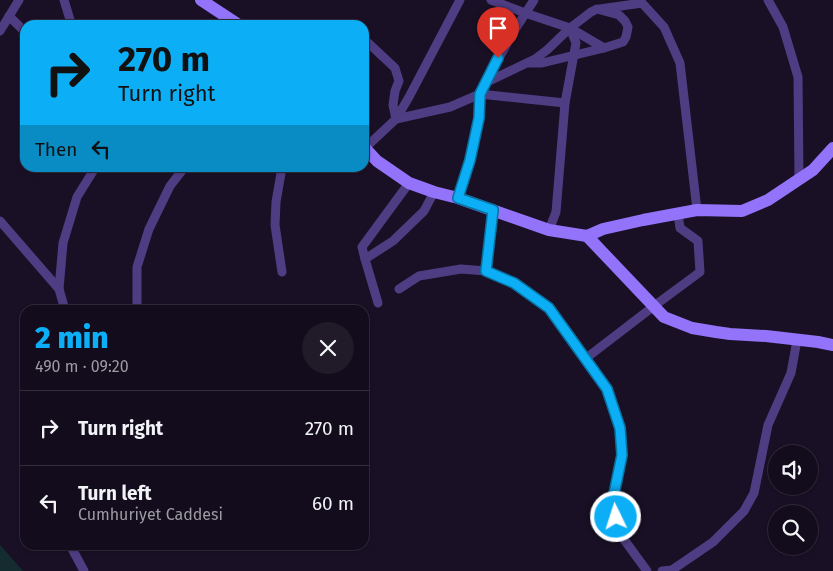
<!DOCTYPE html>
<html lang="en">
<head>
<meta charset="utf-8">
<style>
  body { margin:0; font-family:"Fira Sans",sans-serif; background:#201a29; color:#f1f3f6; height:100vh; display:flex; flex-direction:column; font-size:19px; white-space:nowrap }
  * { box-sizing:border-box; margin:0 }
  p { font-size:16px; color:#9d9ba3 }
  .icon { flex:none; width:28px; height:28px; fill:none; stroke:currentColor; stroke-width:2; stroke-linecap:round; stroke-linejoin:round }
  .map { position:relative; flex:1; overflow:hidden }
  .details { position:absolute; left:20px; top:305px; width:349px; height:245px; display:flex; flex-direction:column; background:#130c1c; border-radius:15px; box-shadow:0 1px 4px #0004,0 0 0 1px #322c3b }
  .details>* { flex:none }
  .top-card { position:absolute; left:20px; top:20px; width:349px; height:152px; border-radius:15px; box-shadow:0 1px 4px #0004,0 0 0 1px #322c3b; background:#0caef5; color:#111; overflow:hidden }
  .buttons { position:absolute; left:768px; top:445px; display:grid; gap:10px }
  .buttons a { display:grid; place-items:center; width:50px; height:50px; border-radius:50%; background:#130c1c; box-shadow:0 1px 4px #0004,0 0 0 1px #322c3b; font-size:25px }
  .pin { position:absolute; display:grid; place-items:center; width:42px; height:42px; color:#fff; margin:-51px -21px; border-radius:50% 50% 50% 0; rotate:-45deg; box-shadow:0 0 5px #0007 }
  .pin .icon { rotate:45deg }
  .me { position:absolute; width:55px; margin:-28px; rotate:356deg; stroke-linejoin:round; filter:drop-shadow(0 0 4px #0008) }
  .turn { display:flex; align-items:center; gap:18px; height:105px; padding:0 15px; font-size:22px }
  .turn .icon { width:65px; height:65px; stroke-width:2.5 }
  .turn b { display:block; font-size:35px; line-height:42px }
  .then { display:flex; align-items:center; height:48px; padding:0 15px; background:#0003; gap:10px; font-size:19px }
  .round { display:grid; place-items:center; flex:none; width:52px; height:52px; border-radius:26px; background:#201a29 }
  .head { display:flex; align-items:center; justify-content:space-between; height:85px; padding:0 15px }
  h1 { font-size:30px; font-weight:800; line-height:38px; color:#0caef5 }
  ul { padding:0; list-style:none }
  li { display:flex; align-items:center; gap:15px; height:75px; padding:0 15px; border-top:1px solid #322c3b }
  li div { flex:1 }
  li b { display:block; font-size:19px }
  li em { font-style:normal }
  .map>svg:first-child { display:block }
  .green { fill:#142b30 }
  .lines { fill:none; stroke-linecap:round; stroke-linejoin:round }
  .street { stroke:#4f3d83; stroke-width:9 }
  .secondary { stroke:#9273f9; stroke-width:12 }
  .route-casing { stroke:#08719f; stroke-width:12 }
  .route { stroke:#0caef5; stroke-width:9 }
</style>
</head>
<body>
<div class="map">
<svg width="833" height="571" viewBox="0 0 833 571">
  <rect width="100%" height="100%" fill="#191026"/>
  <path class="green" d="M0,545L2,547L23,571H0Z"/>
  <g class="lines">
    <g class="street">
      <path d="M64,0L71,23L73,25"/>
      <path d="M491,0L525,13L570,28L604,48"/>
      <path d="M768,0L783,27L798,77L799,179"/>
      <path d="M600,9L642,3L664,27L680,63L697,210"/>
      <path d="M9,16L25,32"/>
      <path d="M0,31L19,0"/>
      <path d="M364,39L395,68L399,81L395,91L393,105L396,119L409,97L460,0"/>
      <path d="M485,83L514,31L534,0"/>
      <path d="M365,148L396,119L450,107L480,94L485,83L535,59L547,50L570,28L591,12L597,9L619,15L625,21L628,27L626,37L623,42L604,48L542,63H528"/>
      <path d="M279,168L281,173L276,202L275,225L282,272"/>
      <path d="M458,198L470,159L479,118L480,94L565,103"/>
      <path d="M0,221L59,289L65,310"/>
      <path d="M549,230L556,212L565,103L576,43L570,28"/>
      <path d="M365,259L362,247L409,183"/>
      <path d="M486,271L493,210"/>
      <path d="M59,289L63,243L77,197L95,168"/>
      <path d="M399,289L419,276L461,269L486,271L514,283L549,308L607,389L620,428L622,455L613,499L620,534L647,571"/>
      <path d="M378,303L365,259L393,241L424,211L434,192"/>
      <path d="M137,310V267L149,229L170,186L184,168"/>
      <path d="M585,359L654,306L700,272L698,241L680,228L678,214"/>
      <path d="M70,545L84,571"/>
      <path d="M662,571L672,570L713,542L744,511L754,493L768,425L791,373L797,340"/>
    </g>
    <g class="secondary">
      <path d="M201,0L239,25"/>
      <path d="M364,147L377,161L409,183L434,192L458,198L549,230L587,236"/>
      <path d="M587,236L664,317L692,328L716,332L730,334L766,336L818,342L833,345"/>
      <path d="M587,236L603,229L643,220L697,210L742,211L768,200L813,170L833,148"/>
    </g>
  </g>
  <g class="lines">
    <g class="route-casing">
      <path id="route" d="M498,58L480,94L479,118L470,160L458,198L493,210L486,271L514,283L549,308L607,389L620,428L622,455L613,499L616,517"/>
    </g>
    <use href="#route" class="route"/>
  </g>
</svg>
<div class="buttons">
<a><svg class="icon" aria-label="sound" viewBox="0 0 24 24"><path d="M4 9h4l5-4v14l-5-4H4zM17 9q2 3 0 6"/></svg></a>
<a><svg class="icon" aria-label="search" viewBox="0 0 24 24"><circle cx="10" cy="10" r="6"/><path d="M15 15l6 6"/></svg></a>
</div>
<div class="pin" style="left:498px;top:58px;background:#d93025"><svg class="icon" aria-label="arrive" viewBox="0 0 24 24"><path d="M6 21V4h12l-3 4 3 4H6"/></svg></div>
<svg class="me" style="left:616px;top:517px" viewBox="-20 -20 40 40"><circle r="17" fill="#0caef5" stroke="#fff" stroke-width="3"/><path d="M0-11L8 9 0 5-8 9z" fill="#fff"/></svg>
<div class="top-card">
<div class="turn"><svg class="icon" aria-label="right" viewBox="0 0 24 24"><path d="M7 20v-9h11M14 6l5 5-5 5"/></svg><div><b>270 m</b>Turn right</div></div>
<div class="then">Then<svg class="icon" aria-label="left" viewBox="0 0 24 24"><path d="M17 20v-9H6M10 6l-5 5 5 5"/></svg></div>
</div>
<section class="details">
<div class="head"><div><h1>2 min</h1><p>490 m · 09:20</p></div><a class="round"><svg class="icon" aria-label="close" viewBox="0 0 24 24"><path d="M6 6l12 12M18 6L6 18"/></svg></a></div>
<ul>
<li><svg class="icon" aria-label="right" viewBox="0 0 24 24"><path d="M7 20v-9h11M14 6l5 5-5 5"/></svg><div><b>Turn right</b></div><em>270 m</em></li>
<li><svg class="icon" aria-label="left" viewBox="0 0 24 24"><path d="M17 20v-9H6M10 6l-5 5 5 5"/></svg><div><b>Turn left</b><p>Cumhuriyet Caddesi</p></div><em>60 m</em></li>
</ul>
</section>
</div>
</body>
</html>
